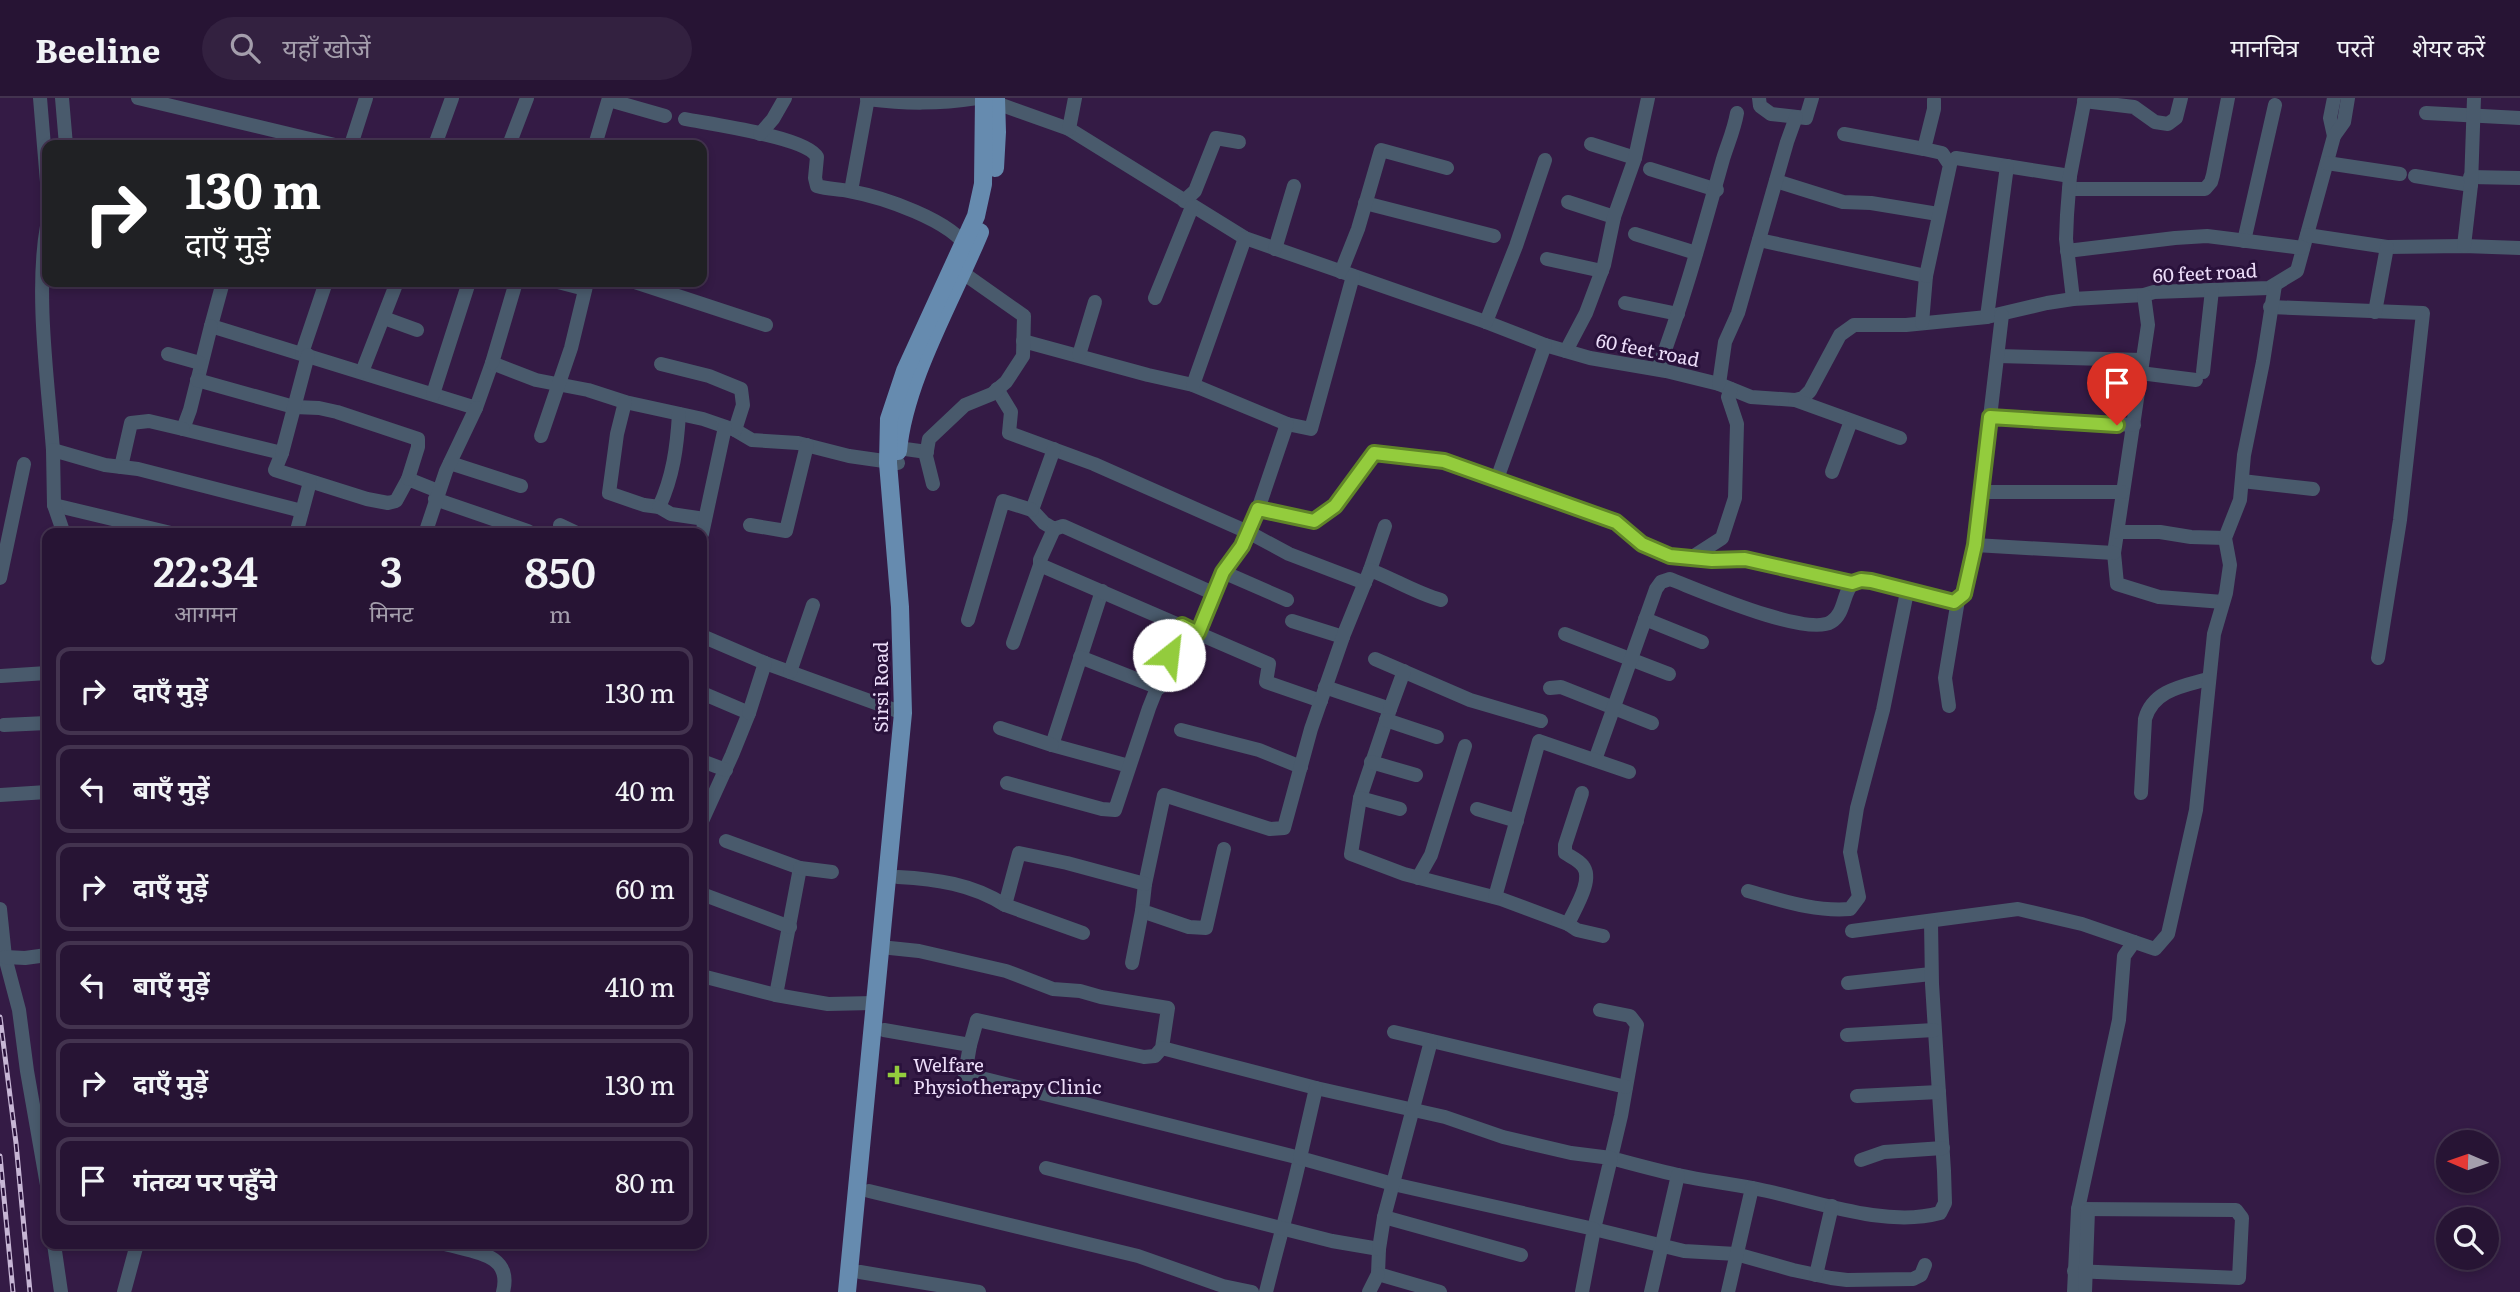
<!DOCTYPE html>
<html lang="hi">
<head>
<meta charset="utf-8">
<style>
  body { margin:0; font-family:Literata,"Noto Sans Devanagari",serif; background:#332140; color:#f1f3f6; height:100vh; display:flex; flex-direction:column; font-size:26px; white-space:nowrap }
  * { box-sizing:border-box; margin:0 }
  p { font-size:23px; color:#a49eac }
  .icon { flex:none; width:38px; height:38px; fill:none; stroke:currentColor; stroke-width:2; stroke-linecap:round; stroke-linejoin:round }
  .map { position:relative; flex:1; overflow:hidden }
  .drawer { position:absolute; left:42px; top:430px; width:665px; height:721px; display:flex; flex-direction:column; background:#271434; border-radius:14px; box-shadow:0 4px 10px #0003,0 0 0 2px #43334f }
  .drawer>* { flex:none }
  .top-card { position:absolute; left:42px; top:42px; width:665px; height:147px; border-radius:14px; box-shadow:0 4px 10px #0003,0 0 0 2px #43334f; background:#202124; color:#fff; overflow:hidden }
  .needle { width:46px; rotate:272deg }
  .controls { position:absolute; left:2436px; top:1032px; display:grid; gap:14px }
  .controls a { display:grid; place-items:center; width:63px; height:63px; border-radius:50%; background:#271434; box-shadow:0 4px 10px #0003,0 0 0 2px #43334f; font-size:35px }
  .pin { position:absolute; display:grid; place-items:center; width:60px; height:60px; color:#fff; margin:-72px -30px; border-radius:50% 50% 50% 0; rotate:-45deg; box-shadow:0 0 7px #0007 }
  .pin .icon { rotate:45deg }
  .me { position:absolute; width:77px; margin:-38px; rotate:29deg; stroke-linejoin:round; filter:drop-shadow(0 0 5px #0008) }
  .turn { display:flex; align-items:center; gap:24px; height:147px; padding:0 28px; font-size:32px }
  .turn .icon { width:91px; height:91px; stroke-width:2.5 }
  .turn b { display:block; font-size:49px; line-height:60px }
  .eta { display:flex; justify-content:space-evenly; align-items:center; height:119px; text-align:center }
  .eta b { font-size:42px; font-weight:600; line-height:49px }
  ul { padding:0; list-style:none }
  li { display:flex; align-items:center; gap:21px; height:88px; margin:0 14px 10px; padding:0 14px; border:4px solid #43334f; border-radius:14px }
  li div { flex:1 }
  li b { display:block; font-size:26px }
  li em { font-style:normal }
  header { display:flex; align-items:center; gap:42px; box-sizing:border-box; height:98px; padding:0 35px; background:#271434; border-bottom:2px solid #43334f }
  header strong { font-size:33px }
  nav { display:flex; gap:38px; margin-inline-start:auto; font-size:24px }
  .search { width:490px; height:63px; background:#332140; display:flex; align-items:center; gap:18px; box-sizing:border-box; padding:0 24px; border-radius:38px; color:#a49eac; font-size:26px }
  .map>svg:first-child { display:block }
  .lines { fill:none; stroke-linecap:round; stroke-linejoin:round }
  .minor { stroke:#495a6c; stroke-width:14 }
  .major { stroke:#668baf; stroke-width:18 }
  .rail-casing { stroke:#c7b6d5; stroke-width:5 }
  .rail { stroke:#29113b; stroke-width:2.5; stroke-dasharray:8; stroke-linecap:butt }
  .route-casing { stroke:#608528; stroke-width:18 }
  .route { stroke:#93cc3d; stroke-width:12 }
  .poi-dot { fill:#93cc3d; stroke:#29113b; stroke-width:2.5 }
  .labels { text-anchor:middle; dominant-baseline:central; stroke-width:6; stroke-linejoin:round; paint-order:stroke }
  .street-label { font-size:19px; fill:#ecddf9; stroke:#29113b }
  .poi-label { font-size:19px; fill:#ecddf9; stroke:#29113b; text-anchor:start }
</style>
</head>
<body>
<header>
<strong>Beeline</strong>
<div class="search"><svg class="icon" aria-label="search" viewBox="0 0 24 24"><circle cx="10" cy="10" r="6"/><path d="M15 15l6 6"/></svg>यहाँ खोजें</div>
<nav><a>मानचित्र</a><a>परतें</a><a>शेयर करें</a></nav>
</header>
<div class="map">
<svg width="2520" height="1194" viewBox="0 0 2520 1194">
  <rect width="100%" height="100%" fill="#341b45"/>
  <g class="lines">
    <g class="minor">
      <path d="M40,0L47,84"/>
      <path d="M62,0L66,47"/>
      <path d="M138,0L335,47"/>
      <path d="M1759,0L1760,8L1771,16L1806,20L1812,0"/>
      <path d="M2334,0L2330,20L2334,38"/>
      <path d="M867,1C907,6 938,6 977,0"/>
      <path d="M609,2L665,18"/>
      <path d="M2084,3L2134,9L2155,24L2168,26L2176,20L2181,0"/>
      <path d="M996,5L1069,31L1245,140L1486,224L1545,247L1590,260L1666,273L1719,286L1751,299L1795,302L1803,300L1810,293L1840,237L1854,227H1906L1987,219L2047,205L2073,201L2144,197L2154,194L2269,190L2297,173L2334,38L2344,24L2348,0"/>
      <path d="M2426,15L2520,20"/>
      <path d="M685,21C710,26 807,39 817,59L815,80L817,88C827,91 838,91 849,93C882,99 952,122 969,152"/>
      <path d="M1069,31L1075,0"/>
      <path d="M760,36L773,21L785,0"/>
      <path d="M1844,36L1924,51"/>
      <path d="M1591,46L1635,60"/>
      <path d="M351,47L366,0"/>
      <path d="M435,47L452,0"/>
      <path d="M509,47L527,0"/>
      <path d="M595,47L609,0"/>
      <path d="M1956,60L2070,78"/>
      <path d="M2327,65L2400,76"/>
      <path d="M1650,71L1717,92"/>
      <path d="M2415,78L2471,87"/>
      <path d="M2470,79L2520,80"/>
      <path d="M1776,83L1843,104L1871,105L1938,116"/>
      <path d="M2069,91H2205L2211,84L2213,77L2228,0"/>
      <path d="M851,93L868,0"/>
      <path d="M1184,103L1195,93L1216,40L1239,44"/>
      <path d="M1568,104L1614,119"/>
      <path d="M1365,105L1494,138"/>
      <path d="M47,128C35,195 48,284 53,352"/>
      <path d="M1635,136L1696,155"/>
      <path d="M2307,137L2387,149L2464,148L2520,150"/>
      <path d="M1759,142L1926,178L1922,225"/>
      <path d="M2244,143L2275,7"/>
      <path d="M2464,148L2471,87L2474,0"/>
      <path d="M1275,151L1294,88"/>
      <path d="M2067,153L2175,140L2207,138L2303,150"/>
      <path d="M1547,161L1602,173"/>
      <path d="M1341,174L1358,131L1381,52L1447,70"/>
      <path d="M1926,178L1950,67L1942,55L1924,51L1934,11V2"/>
      <path d="M223,184L211,228L476,310L492,265L536,282L588,292L625,304L703,321L735,332L752,342L798,345L849,358L898,365"/>
      <path d="M558,184L585,191"/>
      <path d="M635,184L766,227"/>
      <path d="M2144,197L2148,227L2114,455L2117,486L2159,499L2223,504"/>
      <path d="M1155,200L1192,109"/>
      <path d="M2073,201L2066,141L2067,117L2070,78L2085,0"/>
      <path d="M1625,205L1678,216"/>
      <path d="M2270,209L2423,215L2400,422L2378,560"/>
      <path d="M2375,214L2387,149"/>
      <path d="M1987,219L2007,68"/>
      <path d="M384,220L417,232"/>
      <path d="M1486,224L1516,148L1545,62"/>
      <path d="M211,228L190,312L183,331L282,355L275,372L367,401L388,405L396,403L408,381L438,393"/>
      <path d="M1023,243L1148,277L1193,287L1287,326L1311,331L1353,178"/>
      <path d="M1566,253L1586,215L1604,167L1614,119L1635,60L1648,0"/>
      <path d="M302,255L326,184"/>
      <path d="M168,256L200,265"/>
      <path d="M1079,257L1095,204"/>
      <path d="M1998,258L2142,262"/>
      <path d="M492,265L516,184"/>
      <path d="M661,266L709,278L741,291L743,307L735,332"/>
      <path d="M1658,271C1684,203 1703,132 1723,61C1728,45 1734,32 1737,15"/>
      <path d="M362,274L397,184"/>
      <path d="M2203,274L2212,192"/>
      <path d="M2140,275L2196,282"/>
      <path d="M197,282L294,309L319,310L337,314L418,341V349L408,381"/>
      <path d="M1719,286L1725,244L1738,215L1787,44L1796,19"/>
      <path d="M1193,287L1245,140"/>
      <path d="M997,291L1011,314L1009,335L1094,366L1250,435L1289,456L1365,485"/>
      <path d="M433,296L469,184"/>
      <path d="M1795,302L1900,340"/>
      <path d="M625,304L617,336L609,395L644,407L659,409C673,379 677,349 679,316"/>
      <path d="M1990,319L2134,327"/>
      <path d="M541,338L571,250L587,184"/>
      <path d="M898,350L927,354"/>
      <path d="M1054,351L1032,412L1044,425L1054,431L1063,428L1215,496"/>
      <path d="M282,355L308,257"/>
      <path d="M450,365L521,388"/>
      <path d="M121,369L131,325L149,323L183,331"/>
      <path d="M1832,374L1851,323"/>
      <path d="M1497,381L1545,247"/>
      <path d="M2242,383L2313,391"/>
      <path d="M933,386L926,358L929,341L965,307L992,296L1006,284L1023,258L1024,218L963,175"/>
      <path d="M1980,394H2122"/>
      <path d="M435,401L528,433"/>
      <path d="M54,407L175,436"/>
      <path d="M659,409L671,416L705,421"/>
      <path d="M1258,411L1314,423L1335,408L1374,355L1444,363L1616,424L1642,446L1670,458L1712,462H1745L1851,485"/>
      <path d="M560,427L579,436"/>
      <path d="M750,427L786,433L807,347"/>
      <path d="M2118,434H2160L2191,439L2225,440"/>
      <path d="M64,436L54,407L53,352L105,367L138,371L302,413"/>
      <path d="M296,436L310,384"/>
      <path d="M425,436L446,373L476,310"/>
      <path d="M702,436L725,329"/>
      <path d="M1975,447L2114,455"/>
      <path d="M1691,460L1722,440L1735,400L1737,326L1728,299L1731,291"/>
      <path d="M1040,467V462L1054,431"/>
      <path d="M1370,472L1385,428"/>
      <path d="M1223,474L1287,502"/>
      <path d="M0,480L24,366"/>
      <path d="M1102,493L1052,647L1129,668"/>
      <path d="M1645,521L1702,544"/>
      <path d="M968,522L1003,403L1032,412"/>
      <path d="M1292,523L1343,539"/>
      <path d="M1198,535L1223,474L1250,435L1287,326"/>
      <path d="M1565,536L1669,576"/>
      <path d="M702,538L765,565L903,615"/>
      <path d="M1013,545L1040,467L1269,566L1266,584L1321,603"/>
      <path d="M1080,559L1159,590"/>
      <path d="M1375,561L1470,602L1541,623"/>
      <path d="M790,574L813,507"/>
      <path d="M1,578L47,575"/>
      <path d="M1325,589L1390,611L1360,700L1351,756L1404,776L1501,801L1568,826L1577,832L1603,838"/>
      <path d="M1550,590L1561,589L1652,625"/>
      <path d="M702,595L749,615L732,657L702,723"/>
      <path d="M1949,608L1945,580L1958,502"/>
      <path d="M1390,611L1404,573"/>
      <path d="M749,615L765,565"/>
      <path d="M1386,622L1437,639"/>
      <path d="M4,627L47,625"/>
      <path d="M1000,630L1052,647"/>
      <path d="M1181,632L1259,652L1301,669"/>
      <path d="M1595,662L1656,491L1661,484L1670,481C1699,492 1806,539 1831,524C1846,515 1842,493 1855,483H1871L1954,504L1964,496L1975,447L2002,217"/>
      <path d="M702,663L726,672"/>
      <path d="M1371,664L1416,677"/>
      <path d="M1007,685L1102,711L1115,712L1149,610L1182,527"/>
      <path d="M2141,695L2145,621C2153,592 2183,588 2208,581"/>
      <path d="M0,697L47,694"/>
      <path d="M1360,700L1400,711"/>
      <path d="M1477,711L1517,723"/>
      <path d="M726,743L800,770L776,897"/>
      <path d="M1224,751L1206,830L1189,829L1142,813L1145,786L1164,697L1270,731L1284,730L1311,631L1344,536L1370,472C1394,481 1416,495 1441,502"/>
      <path d="M800,770L832,774"/>
      <path d="M898,779C936,781 972,786 1005,807L1019,755L1067,765L1145,786"/>
      <path d="M1418,780L1431,757L1465,648"/>
      <path d="M1748,793C1781,802 1815,814 1850,811L1859,799L1850,754L1857,710L1883,612L1907,494"/>
      <path d="M702,796L790,829"/>
      <path d="M1495,799L1539,643L1629,674"/>
      <path d="M1005,807L1083,835"/>
      <path d="M0,811L5,859L19,912L27,973L47,1087"/>
      <path d="M1568,826C1574,812 1594,782 1583,768C1579,762 1571,759 1565,755V747L1582,695"/>
      <path d="M1852,833L2018,811L2082,826L2155,851L2168,836L2196,712L2214,536L2226,495L2230,467L2225,440L2240,402L2244,357L2263,264L2275,187"/>
      <path d="M890,850L919,853L1006,873L1053,891L1080,893L1101,899L1168,910L1162,950L1155,958L1144,959L977,922L970,947"/>
      <path d="M5,859L25,860L47,857"/>
      <path d="M1132,865L1142,813"/>
      <path d="M702,878L776,897L828,906L873,905"/>
      <path d="M1848,885L1931,876"/>
      <path d="M1600,912L1630,918L1637,927L1621,1018L1611,1060C1633,1066 1655,1072 1678,1077C1705,1083 1734,1086 1762,1092C1815,1103 1886,1130 1940,1115L1945,1105L1944,1073L1932,886L1931,824"/>
      <path d="M884,932L970,947L965,976L1300,1060C1290,1105 1277,1149 1266,1194"/>
      <path d="M1394,934L1626,989"/>
      <path d="M1847,937L1934,932"/>
      <path d="M1162,950L1316,990L1445,1019L1503,1039L1571,1055L1611,1060L1594,1131L1684,1153L1736,1156L1793,1172L1831,1180L1847,1182L1913,1181L1921,1177L1925,1167"/>
      <path d="M1316,990L1300,1060L1393,1086L1594,1131L1582,1194"/>
      <path d="M1857,998L1939,994"/>
      <path d="M1861,1062L1884,1054L1943,1050"/>
      <path d="M1046,1070L1332,1143L1379,1151L1378,1176L1440,1194"/>
      <path d="M869,1093L1138,1158L1223,1188L1252,1194"/>
      <path d="M1384,1119L1521,1157"/>
      <path d="M54,1146L61,1194"/>
      <path d="M445,1146C473,1154 513,1155 503,1194"/>
      <path d="M1379,1151L1384,1119L1431,943"/>
      <path d="M2074,1173L2239,1180L2242,1120L2236,1112L2078,1111"/>
      <path d="M860,1174L979,1194"/>
      <path d="M1816,1177L1832,1108"/>
      <path d="M124,1194L137,1146"/>
      <path d="M1369,1194L1378,1176"/>
      <path d="M1651,1194L1678,1077"/>
      <path d="M1728,1194L1752,1090"/>
      <path d="M2074,1194L2078,1111L2119,922L2124,858L2134,844"/>
      <path d="M2085,1194L2088,1113"/>
    </g>
    <g class="major">
      <path d="M995,70L997,34L996,0"/>
      <path d="M898,353C904,283 953,200 980,134"/>
      <path d="M847,1194L903,615L900,509L888,365L889,321L905,273L976,118L983,86L984,0"/>
    </g>
    <g class="rail-casing">
      <g id="rail">
        <path d="M0,919L16,1045L30,1194"/>
        <path d="M0,1058L13,1194"/>
      </g>
    </g>
    <use href="#rail" class="rail"/>
  </g>
  <g class="lines">
    <g class="route-casing">
      <path id="route" d="M1169,557L1182,527L1198,535L1223,474L1242,448L1258,411L1314,423L1335,408L1374,355L1444,363L1616,424L1642,446L1670,458L1712,462L1745,461L1852,485L1861,482L1871,483L1954,504L1964,496L1975,447L1990,319L2117,327"/>
    </g>
    <use href="#route" class="route"/>
  </g>
  <path class="poi-dot" d="M893.5 966.5h7v7h7v7h-7v7h-7v-7h-7v-7h7z"/>
  <g class="labels">
    <g class="street-label">
      <text transform="translate(2205 174) rotate(-3)">60 feet road</text>
      <text transform="translate(1648 251) rotate(11)">60 feet road</text>
      <text transform="translate(880 589) rotate(-90)">Sirsi Road</text>
    </g>
    <g class="poi-label">
      <text x="913" y="966">Welfare<tspan x="913" dy="22">Physiotherapy Clinic</tspan></text>
    </g>
  </g>
</svg>
<div class="controls">
<a><svg class="needle" viewBox="-14 -14 28 28"><path d="M0-13l5 13h-10z" fill="#e53935"/><path d="M0 13l5-13h-10z" fill="#a49eac"/></svg></a>
<a><svg class="icon" aria-label="search" viewBox="0 0 24 24"><circle cx="10" cy="10" r="6"/><path d="M15 15l6 6"/></svg></a>
</div>
<div class="pin" style="left:2117px;top:327px;background:#d93025"><svg class="icon" aria-label="arrive" viewBox="0 0 24 24"><path d="M6 21V4h12l-3 4 3 4H6"/></svg></div>
<svg class="me" style="left:1169px;top:557px" viewBox="-20 -20 40 40"><circle r="19" fill="#fff"/><path d="M0-13L10 11 0 6-10 11z" fill="#93cc3d"/></svg>
<div class="top-card">
<div class="turn"><svg class="icon" aria-label="right" viewBox="0 0 24 24"><path d="M7 20v-9h11M14 6l5 5-5 5"/></svg><div><b>130 m</b>दाएँ मुड़ें</div></div>
</div>
<section class="drawer">
<div class="eta">
<div><b>22:34</b><p>आगमन</p></div>
<div><b>3</b><p>मिनट</p></div>
<div><b>850</b><p>m</p></div>
</div>
<ul>
<li><svg class="icon" aria-label="right" viewBox="0 0 24 24"><path d="M7 20v-9h11M14 6l5 5-5 5"/></svg><div><b>दाएँ मुड़ें</b></div><em>130 m</em></li>
<li><svg class="icon" aria-label="left" viewBox="0 0 24 24"><path d="M17 20v-9H6M10 6l-5 5 5 5"/></svg><div><b>बाएँ मुड़ें</b></div><em>40 m</em></li>
<li><svg class="icon" aria-label="right" viewBox="0 0 24 24"><path d="M7 20v-9h11M14 6l5 5-5 5"/></svg><div><b>दाएँ मुड़ें</b></div><em>60 m</em></li>
<li><svg class="icon" aria-label="left" viewBox="0 0 24 24"><path d="M17 20v-9H6M10 6l-5 5 5 5"/></svg><div><b>बाएँ मुड़ें</b></div><em>410 m</em></li>
<li><svg class="icon" aria-label="right" viewBox="0 0 24 24"><path d="M7 20v-9h11M14 6l5 5-5 5"/></svg><div><b>दाएँ मुड़ें</b></div><em>130 m</em></li>
<li><svg class="icon" aria-label="arrive" viewBox="0 0 24 24"><path d="M6 21V4h12l-3 4 3 4H6"/></svg><div><b>गंतव्य पर पहुँचे</b></div><em>80 m</em></li>
</ul>
</section>
</div>
</body>
</html>
